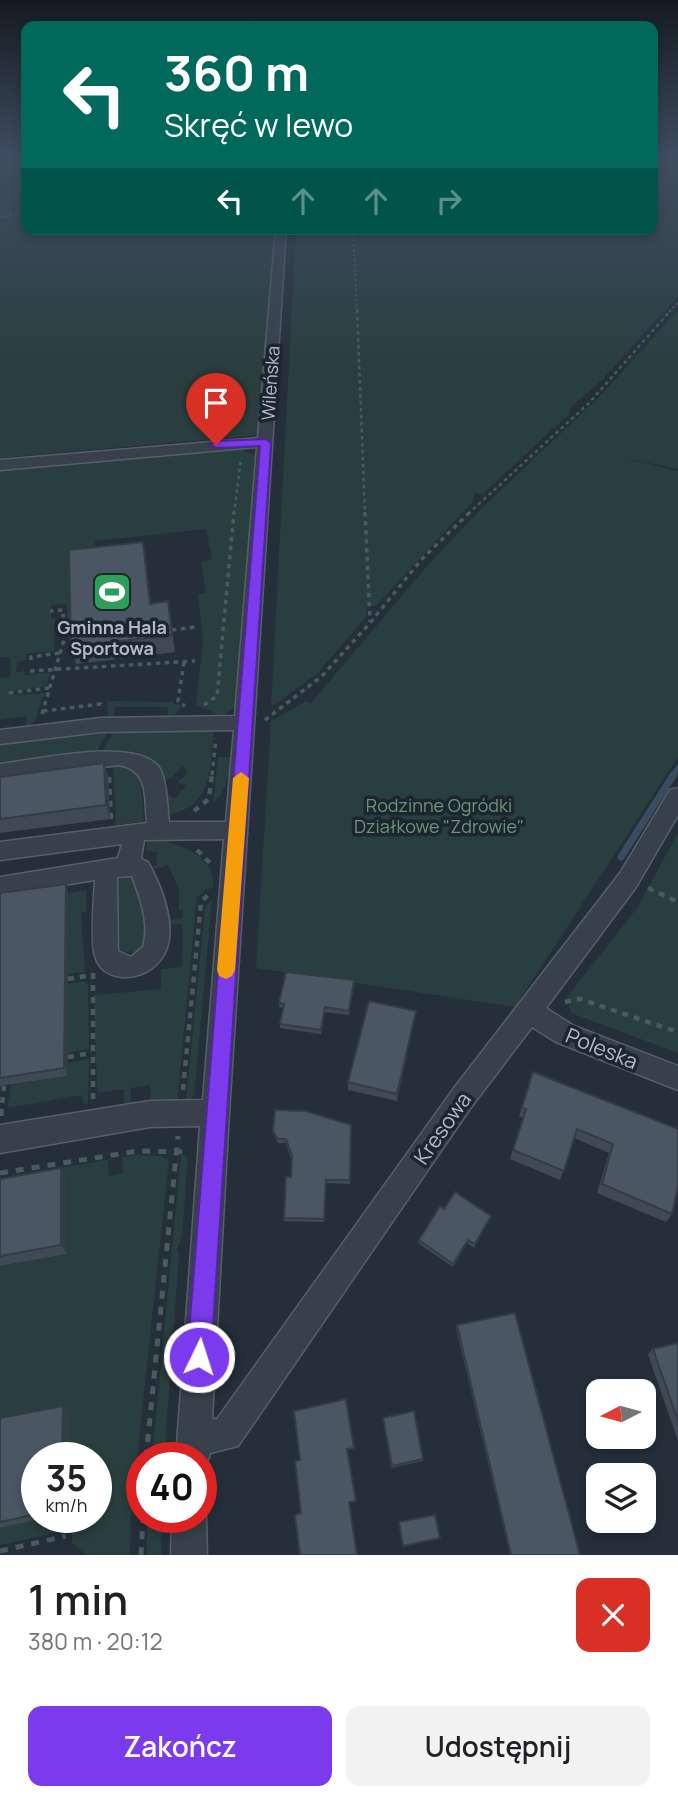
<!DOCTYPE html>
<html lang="pl">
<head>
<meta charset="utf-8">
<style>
  body { margin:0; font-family:Manrope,sans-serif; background:#f2f2f2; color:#202124; height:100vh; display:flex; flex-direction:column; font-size:26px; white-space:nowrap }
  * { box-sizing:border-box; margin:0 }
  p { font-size:23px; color:#757577 }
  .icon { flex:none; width:38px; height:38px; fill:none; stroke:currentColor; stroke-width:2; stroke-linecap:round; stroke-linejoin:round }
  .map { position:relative; height:1555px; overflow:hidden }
  .sheet { display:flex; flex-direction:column; background:#fff; flex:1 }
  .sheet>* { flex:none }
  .top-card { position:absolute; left:21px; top:21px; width:637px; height:214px; border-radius:14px; box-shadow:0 4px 10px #0003; background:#00695c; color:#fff; overflow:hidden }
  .needle { width:46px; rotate:264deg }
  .controls { position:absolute; left:586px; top:1379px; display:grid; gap:14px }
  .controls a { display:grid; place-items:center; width:70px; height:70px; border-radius:14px; background:#fff; box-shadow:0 4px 10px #0003; font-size:35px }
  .speed { position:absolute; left:21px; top:1442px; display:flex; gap:14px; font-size:35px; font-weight:700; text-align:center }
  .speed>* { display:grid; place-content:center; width:91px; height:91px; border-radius:50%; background:#fff; box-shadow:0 4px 10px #0003; line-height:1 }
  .speed small { font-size:18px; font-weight:400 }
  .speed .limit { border:10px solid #d22; background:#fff; color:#111 }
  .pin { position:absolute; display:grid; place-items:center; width:60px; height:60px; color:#fff; margin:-72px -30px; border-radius:50% 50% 50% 0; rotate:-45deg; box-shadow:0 0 7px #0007 }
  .pin .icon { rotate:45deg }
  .me { position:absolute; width:77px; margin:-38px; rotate:4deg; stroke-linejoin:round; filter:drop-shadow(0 0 5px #0008) }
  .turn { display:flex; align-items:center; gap:24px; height:147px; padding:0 28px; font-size:32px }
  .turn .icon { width:91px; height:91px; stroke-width:2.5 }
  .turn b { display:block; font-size:49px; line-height:60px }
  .lanes { display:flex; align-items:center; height:66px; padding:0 28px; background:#0003; justify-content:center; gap:35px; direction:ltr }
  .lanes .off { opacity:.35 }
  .round { display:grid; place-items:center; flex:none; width:74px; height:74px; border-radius:14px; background:#f2f2f2 }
  .head { display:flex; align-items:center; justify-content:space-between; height:119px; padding:0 28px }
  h1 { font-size:42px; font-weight:600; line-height:52px }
  .action { display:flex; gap:14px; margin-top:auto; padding:14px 28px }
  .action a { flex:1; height:80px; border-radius:14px; background:#7c3aed; color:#fff; font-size:28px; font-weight:600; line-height:80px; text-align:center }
  .action a+a { background:#f2f2f2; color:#202124 }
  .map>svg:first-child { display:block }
  .green { fill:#293e3e }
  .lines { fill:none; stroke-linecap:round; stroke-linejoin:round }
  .stream-far1 { stroke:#394c61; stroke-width:5 }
  .stream { stroke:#394c61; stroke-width:7 }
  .minor-casing { stroke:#565f69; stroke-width:3 }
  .path-far4 { stroke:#485b5d; stroke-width:2; stroke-dasharray:2.5 2.5; stroke-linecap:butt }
  .path-far3 { stroke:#485b5d; stroke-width:2.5; stroke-dasharray:3.5 3.5; stroke-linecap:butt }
  .path-far2 { stroke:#485b5d; stroke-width:3.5; stroke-dasharray:4.5 4.5; stroke-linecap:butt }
  .path-far1 { stroke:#485b5d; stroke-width:4.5; stroke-dasharray:6 6; stroke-linecap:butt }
  .path { stroke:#485b5d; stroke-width:5; stroke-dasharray:8 8; stroke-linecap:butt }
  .minor { fill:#38414b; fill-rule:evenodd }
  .wall { fill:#404a55 }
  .shaded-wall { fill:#343c45 }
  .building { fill:#4b5663; stroke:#343c45; stroke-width:2 }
  .route { fill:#7c3aed; stroke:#51269a; stroke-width:2 }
  .slow { fill:#f59e0b }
  .labels { text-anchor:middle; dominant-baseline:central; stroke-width:7; stroke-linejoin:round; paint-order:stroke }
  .street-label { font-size:18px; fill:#b3bcc6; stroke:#1d2630 }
  .poi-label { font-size:18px; font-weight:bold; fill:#b3bcc6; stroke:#1d2630 }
  .park-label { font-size:18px; fill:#6c9674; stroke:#1d2630 }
  .near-street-label { font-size:21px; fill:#b3bcc6; stroke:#1d2630 }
</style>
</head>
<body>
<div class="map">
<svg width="678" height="1555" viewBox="0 0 678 1555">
  <rect width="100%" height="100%" fill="#242f3a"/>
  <g class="green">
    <path d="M0,156H26V229H275L259,435L0,458Z"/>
    <path d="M653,156H678V296L602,380L569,409L570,413L483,494L474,493V500L376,606L367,605L366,617L317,674L271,707L296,229H653Z"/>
    <path d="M678,310V469L623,458L678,471V757L515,1007L256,968L271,721L306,701L311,703L428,565L479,511L604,392Z"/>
    <path d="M238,448L257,456L236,706L222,716L196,705L203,641L198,594L206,593L201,562L212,560L206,529L95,541V546L79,548L75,637L68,638L67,604L51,605V618H55L54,651L26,654L25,660L17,662L16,672L25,671V675L50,672L47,684L41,687L9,692L10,695L44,693L35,721L25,728L27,716L0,720V678L10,677L11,657H0V469Z"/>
    <path d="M107,701L174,702V704L181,705L177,713L167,718L168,707H115L112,718L108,719Z"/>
    <path d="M214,730C209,769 215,804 169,815L167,795L176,798L186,786L178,782L187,773L183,766L171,778L164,780C156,751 128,749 102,752L113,733Z"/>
    <path d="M107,733L96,753L0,765V744Z"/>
    <path d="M218,757H231C229,777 227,789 213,804Z"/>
    <path d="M113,766H128L140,775L144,821L116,825Z"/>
    <path d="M678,833V1053L571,1013L567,997L637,908Z"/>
    <path d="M148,839H169V843C192,849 216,861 213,888L205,890L197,897L177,1103L151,1104L150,1085L131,1088V1108H124V1089L97,1093L94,995L161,989V969L182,967L183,924L164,925V920L182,918L183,910H179V889L168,865L147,872L146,868L156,865L157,852L145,851Z"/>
    <path d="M132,875L145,903L146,942C140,951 133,955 122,951L120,947L117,881L121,876Z"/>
    <path d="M86,890V912L81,913L85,972L68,974V893Z"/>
    <path d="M212,899L194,1096L186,1101L205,906Z"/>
    <path d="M84,981L88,985L89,1049L68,1053V984Z"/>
    <path d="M89,1059L88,1104L83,1103L82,1095L7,1108L11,1085L67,1076L68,1063Z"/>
    <path d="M181,1154L188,1157L182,1236L177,1250L179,1255L165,1447L161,1458H152Z"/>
    <path d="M134,1155L161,1156L169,1160L131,1515L130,1555H86L72,1543V1529L0,1545V1528L50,1517H96V1458H69V1413L0,1426V1266L67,1254V1179L9,1189V1176L108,1160L109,1176L123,1173L122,1157Z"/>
    <path d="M147,1517H162L161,1555H147Z"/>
  </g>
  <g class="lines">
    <path class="stream-far1" d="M673,775L678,768"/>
    <path class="stream" d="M621,857L674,774"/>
    <g class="minor-casing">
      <g id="minor">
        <path d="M276,229H286L229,1113L212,1419H217L454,1088L620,873L670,790L678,788V815L636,887L546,1008L574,1026L678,1066V1090L556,1042L532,1027L472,1106L238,1446L210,1453L205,1470L201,1471V1458H176L200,1126L150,1127L0,1153V1125L150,1101L203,1100L224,839L144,840L141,859L148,862C160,884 172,914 169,939C163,982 104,990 95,956C90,940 94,899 95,880L0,895V877L118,858L122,844L0,860V842L147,823C144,797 150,771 119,765L0,780V764C35,760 140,735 160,769C167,782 167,806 169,822H226L234,730L101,732L0,744V730L101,718L235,716L257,447L0,470V460L258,438ZM132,876C140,898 150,923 143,947L131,957L118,951L117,877Z"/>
        <path d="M201,1505L206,1517L207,1555H171L172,1517H201Z"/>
      </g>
    </g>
    <g class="path-far4">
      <path d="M0,217L26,212"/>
      <path d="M353,229L357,312"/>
      <path d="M669,312L678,302"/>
    </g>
    <g class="path-far3">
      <path d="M357,310L365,514"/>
      <path d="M234,514L241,458"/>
      <path d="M468,514L589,403L671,310"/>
    </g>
    <g class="path-far2">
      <path d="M365,512L370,622"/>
      <path d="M172,630L195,627"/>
      <path d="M31,660V657L60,653"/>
      <path d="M184,662L178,701L185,706"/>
      <path d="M30,671L195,661"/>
      <path d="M9,693L49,688"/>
      <path d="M204,705L217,696L234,512"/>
      <path d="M43,711L101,704V707"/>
      <path d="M42,714L64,640L63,610L50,611"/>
      <path d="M265,720L322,676L370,623L421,560L470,512"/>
      <path d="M212,775L216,739"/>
    </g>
    <g class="path-far1">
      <path d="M109,777L111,819"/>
      <path d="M194,811L209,799L212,774"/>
      <path d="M197,850L211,864"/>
      <path d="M648,888L678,902"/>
      <path d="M93,973V1101"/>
      <path d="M68,979L91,975"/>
      <path d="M565,1002L580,999L678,1032"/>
      <path d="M68,1057L92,1053"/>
      <path d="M183,1090L201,902L208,895"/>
      <path d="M1,1115L4,1086"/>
    </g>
    <g class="path">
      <path d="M1,1116V1113"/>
      <path d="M0,1173L138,1151L190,1152"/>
      <path d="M146,1458L178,1136"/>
      <path d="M0,1551L66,1536"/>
      <path d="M141,1555L143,1517"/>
    </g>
    <use href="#minor" class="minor"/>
  </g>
  <g class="wall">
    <path d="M143,542L151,603L168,601L175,652L76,664L71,647Z"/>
    <path d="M104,763L108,777L110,819L0,833V777Z"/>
    <path d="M0,893H68V1076L0,1086Z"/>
    <path d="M354,985L349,1015L325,1012L321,1034L280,1028V1024L283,1008L279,1007V1003Z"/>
    <path d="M416,1011L397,1101L348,1090V1082Z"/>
    <path d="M533,1072L678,1129L672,1214L666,1222L597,1193L609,1153L574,1138L560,1180L510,1159L523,1118L519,1116Z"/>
    <path d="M351,1125L350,1184L326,1183L324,1222L284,1221L291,1177V1159L286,1143H278L274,1135L273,1131Z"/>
    <path d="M0,1179H67V1254L0,1266Z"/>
    <path d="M444,1209L490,1219L474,1248L467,1243L453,1267L418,1243L419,1240Z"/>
    <path d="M457,1325L580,1555H510L456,1328Z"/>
    <path d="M678,1343V1441L648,1354L653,1349Z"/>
    <path d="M69,1412L37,1458V1517H50L0,1528V1418Z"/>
    <path d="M383,1418L423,1459V1461L391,1468Z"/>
    <path d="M399,1522L440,1538L439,1539L403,1547Z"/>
  </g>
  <g class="shaded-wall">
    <path d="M143,542L146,559L153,621L150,604Z"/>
    <path d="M104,763L108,777L110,819L106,805Z"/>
    <path d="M66,884L68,893V1076L64,1068Z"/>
    <path d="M416,1011L415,1019L397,1101V1094Z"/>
    <path d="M61,1168L67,1179V1254L61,1245Z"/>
    <path d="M63,1406L69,1412V1458H62Z"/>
  </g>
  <g class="building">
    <path d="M143,542L150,604L168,601L172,635L71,647L69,550Z"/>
    <path d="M104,763L106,805L0,819V777Z"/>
    <path d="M66,884L64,1068L0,1078V893Z"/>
    <path d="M286,972L354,980L349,1011L325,1007L321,1030L280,1024L284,1004L279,1003Z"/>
    <path d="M369,1001L416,1011L397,1094L348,1082Z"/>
    <path d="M533,1072L678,1129V1187L672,1214L602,1184L613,1144L577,1129L564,1171L513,1150L526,1109L522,1107Z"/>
    <path d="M275,1110L306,1111L351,1125L350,1180H326L324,1219L284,1218L286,1177H291L292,1156L286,1139H278L273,1131Z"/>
    <path d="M61,1168V1245L0,1256V1179Z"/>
    <path d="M455,1192L491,1216L475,1244L468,1240L453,1264L419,1240L440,1206L444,1209Z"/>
    <path d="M515,1313L580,1555H511L457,1325Z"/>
    <path d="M678,1343V1421L653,1349Z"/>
    <path d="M346,1399L354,1448L347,1449L356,1501L349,1502L357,1555H300L295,1515L301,1513L295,1461L300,1460L294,1411Z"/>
    <path d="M63,1406L62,1458H37V1514L0,1522V1418Z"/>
    <path d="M414,1411L423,1459L392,1466L383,1418Z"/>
    <path d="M435,1515L440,1538L403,1546L399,1522Z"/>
  </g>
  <linearGradient id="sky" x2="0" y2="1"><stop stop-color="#141a20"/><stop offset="0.42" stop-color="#3f4d60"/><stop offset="1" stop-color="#3f4d60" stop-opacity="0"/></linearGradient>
  <rect width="678" height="373" fill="url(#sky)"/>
  <path class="route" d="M266,439L271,443L211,1357L208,1365L199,1369L191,1365L187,1357L260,446L216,448L210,445L216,441Z"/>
  <path class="slow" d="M241,772L249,778L235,970L232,976L226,979L219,976L217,970L233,778Z"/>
  <defs>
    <g id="stadium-square" transform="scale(2.0125)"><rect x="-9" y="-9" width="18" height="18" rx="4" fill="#2e9e5b" stroke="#1d2630"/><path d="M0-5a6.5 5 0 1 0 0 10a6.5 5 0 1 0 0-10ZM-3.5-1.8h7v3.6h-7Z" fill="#fff"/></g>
  </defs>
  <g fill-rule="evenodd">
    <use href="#stadium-square" x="112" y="592"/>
  </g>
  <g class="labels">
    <g class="street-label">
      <text transform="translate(270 383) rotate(-86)">Wileńska</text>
    </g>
    <g class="poi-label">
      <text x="112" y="627">Gminna Hala<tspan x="112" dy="21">Sportowa</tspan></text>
    </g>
    <g class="park-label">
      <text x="439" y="805">Rodzinne Ogródki<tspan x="439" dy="21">Działkowe "Zdrowie"</tspan></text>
    </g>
    <g class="near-street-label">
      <text transform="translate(602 1048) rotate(22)">Poleska</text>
      <text transform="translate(442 1128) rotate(-55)">Kresowa</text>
    </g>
  </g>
</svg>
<div class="controls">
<a><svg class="needle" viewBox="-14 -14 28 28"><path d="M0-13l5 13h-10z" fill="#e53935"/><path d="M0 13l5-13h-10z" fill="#757577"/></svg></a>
<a><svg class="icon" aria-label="layers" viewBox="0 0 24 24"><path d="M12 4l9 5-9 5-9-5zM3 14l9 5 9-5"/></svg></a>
</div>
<div class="speed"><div>35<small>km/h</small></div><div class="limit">40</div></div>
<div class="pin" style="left:216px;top:445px;background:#d93025"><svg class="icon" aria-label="arrive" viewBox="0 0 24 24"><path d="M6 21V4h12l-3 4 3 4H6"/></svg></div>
<svg class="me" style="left:199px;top:1357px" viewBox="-20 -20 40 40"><circle r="17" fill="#7c3aed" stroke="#fff" stroke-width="3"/><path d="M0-11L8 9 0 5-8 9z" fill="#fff"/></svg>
<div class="top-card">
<div class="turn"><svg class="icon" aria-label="left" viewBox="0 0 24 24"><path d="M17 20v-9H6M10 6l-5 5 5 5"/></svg><div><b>360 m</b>Skręć w lewo</div></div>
<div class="lanes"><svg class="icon" aria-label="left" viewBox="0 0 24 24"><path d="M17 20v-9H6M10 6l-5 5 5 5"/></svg><svg class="icon off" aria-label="ahead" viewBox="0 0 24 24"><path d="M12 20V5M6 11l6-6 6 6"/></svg><svg class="icon off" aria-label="ahead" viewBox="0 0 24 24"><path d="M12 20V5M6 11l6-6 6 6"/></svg><svg class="icon off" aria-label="right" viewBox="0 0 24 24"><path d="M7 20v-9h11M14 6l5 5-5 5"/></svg></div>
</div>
</div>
<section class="sheet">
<div class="head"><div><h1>1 min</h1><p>380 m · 20:12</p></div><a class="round" style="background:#d93025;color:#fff"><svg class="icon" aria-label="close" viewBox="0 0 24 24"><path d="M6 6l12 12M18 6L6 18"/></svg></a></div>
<div class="action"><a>Zakończ</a><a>Udostępnij</a></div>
</section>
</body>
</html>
